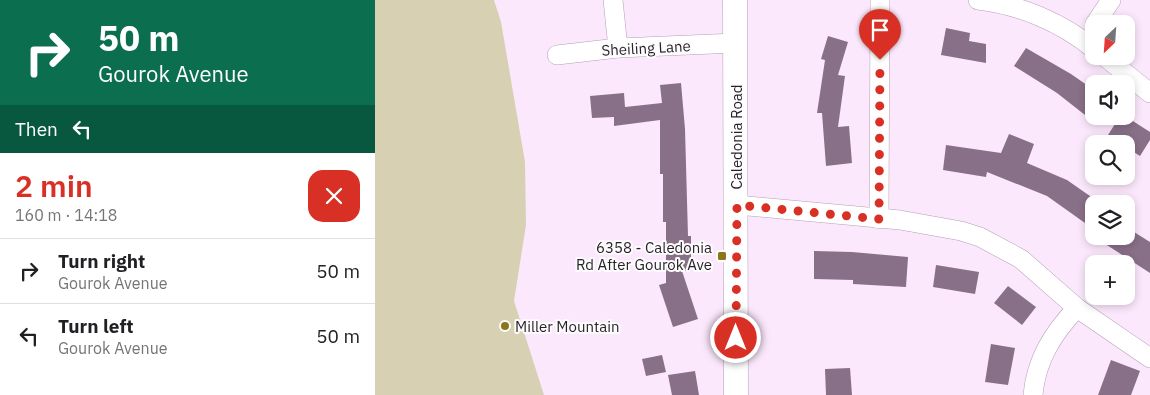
<!DOCTYPE html>
<html lang="en">
<head>
<meta charset="utf-8">
<style>
  body { margin:0; font-family:"IBM Plex Sans",sans-serif; background:#f2f2f2; color:#202124; height:100vh; display:flex; flex-direction:column; font-size:19px; white-space:nowrap }
  * { box-sizing:border-box; margin:0 }
  p { font-size:16px; color:#757577 }
  .icon { flex:none; width:28px; height:28px; fill:none; stroke:currentColor; stroke-width:2; stroke-linecap:round; stroke-linejoin:round }
  .map { position:relative; flex:1; overflow:hidden }
  .side { display:flex; flex-direction:column; background:#fff; width:375px }
  .side>* { flex:none }
  .hud { background:#0b6e4f; color:#fff; overflow:hidden }
  .needle { width:32px; rotate:205deg }
  .fabs { position:absolute; left:710px; top:15px; display:grid; gap:10px }
  .fabs a { display:grid; place-items:center; width:50px; height:50px; border-radius:10px; background:#fff; box-shadow:0 2px 8px #0003; font-size:25px }
  .pin { position:absolute; display:grid; place-items:center; width:42px; height:42px; color:#fff; margin:-51px -21px; border-radius:50% 50% 50% 0; rotate:-45deg; box-shadow:0 0 5px #0007 }
  .pin .icon { rotate:45deg }
  .me { position:absolute; width:55px; margin:-28px; rotate:0deg; stroke-linejoin:round; filter:drop-shadow(0 0 4px #0008) }
  .turn { display:flex; align-items:center; gap:18px; height:105px; padding:0 15px; font-size:22px }
  .turn .icon { width:65px; height:65px; stroke-width:2.5 }
  .turn b { display:block; font-size:35px; line-height:42px }
  .then { display:flex; align-items:center; height:48px; padding:0 15px; background:#0003; gap:10px; font-size:19px }
  .round { display:grid; place-items:center; flex:none; width:52px; height:52px; border-radius:15px; background:#f2f2f2 }
  .headline { display:flex; align-items:center; justify-content:space-between; height:85px; padding:0 15px }
  h1 { font-size:30px; font-weight:600; line-height:38px; color:#d93025 }
  ul { padding:0; list-style:none }
  li { display:flex; align-items:center; gap:15px; height:65px; padding:0 15px; border-top:1px solid #e0e0e0 }
  li div { flex:1 }
  li b { display:block; font-size:19px }
  li em { font-style:normal }
  main { display:flex; flex:1; min-height:0 }
  .map>svg:first-child { display:block }
  .green { fill:#d7d0b3 }
  .building { fill:#897089 }
  .lines { fill:none; stroke-linecap:round; stroke-linejoin:round }
  .minor-casing { stroke:#b69eb6; stroke-width:20 }
  .tertiary-casing { stroke:#b69eb6; stroke-width:25 }
  .minor { stroke:#fff; stroke-width:19 }
  .tertiary { stroke:#fff; stroke-width:24 }
  .route { stroke:#d93025; stroke-width:9; stroke-dasharray:0 16.2 }
  .poi-dot { fill:#8b761a; stroke:#fcfcfc; stroke-width:2 }
  .labels { text-anchor:middle; dominant-baseline:central; stroke-width:4; stroke-linejoin:round; paint-order:stroke }
  .street-label { font-size:15px; fill:#281f28; stroke:#fcfcfc }
  .poi-label { font-size:15px; fill:#281f28; stroke:#fcfcfc; text-anchor:end }
</style>
</head>
<body>
<main>
<section class="side">
<div class="hud">
<div class="turn"><svg class="icon" aria-label="right" viewBox="0 0 24 24"><path d="M7 20v-9h11M14 6l5 5-5 5"/></svg><div><b>50 m</b>Gourok Avenue</div></div>
<div class="then">Then<svg class="icon" aria-label="left" viewBox="0 0 24 24"><path d="M17 20v-9H6M10 6l-5 5 5 5"/></svg></div>
</div>
<div class="headline"><div><h1>2 min</h1><p>160 m · 14:18</p></div><a class="round" style="background:#d93025;color:#fff"><svg class="icon" aria-label="close" viewBox="0 0 24 24"><path d="M6 6l12 12M18 6L6 18"/></svg></a></div>
<ul>
<li><svg class="icon" aria-label="right" viewBox="0 0 24 24"><path d="M7 20v-9h11M14 6l5 5-5 5"/></svg><div><b>Turn right</b><p>Gourok Avenue</p></div><em>50 m</em></li>
<li><svg class="icon" aria-label="left" viewBox="0 0 24 24"><path d="M17 20v-9H6M10 6l-5 5 5 5"/></svg><div><b>Turn left</b><p>Gourok Avenue</p></div><em>50 m</em></li>
</ul>
</section>
<div class="map">
<svg width="775" height="395" viewBox="0 0 775 395">
  <rect width="100%" height="100%" fill="#fce8fc"/>
  <path class="green" d="M0,0H119L126,22L150,162L151,225L139,301L169,395H0Z"/>
  <g class="building">
    <path d="M571,28L595,33L594,41L611,44V63L566,55Z"/>
    <path d="M453,36L473,42L463,75L470,76L463,127L474,126L477,163L451,166L447,113H442L450,60L446,59Z"/>
    <path d="M651,48L696,74L719,90V102L710,115L682,93L639,66Z"/>
    <path d="M306,83L310,129L313,236H316V271H307L323,319L298,327L284,285L291,283V222H288V174H285V120L239,126V117L217,118L215,96L249,93L250,107L287,103L285,85Z"/>
    <path d="M745,116H750L775,132V140L765,156L751,147V144H746L733,135Z"/>
    <path d="M634,134L659,144L652,163L692,180L725,203L719,204V211L710,223L672,196L612,172L611,177L568,170L571,145L626,153Z"/>
    <path d="M751,227L775,242V273L718,236H751Z"/>
    <path d="M439,251L477,252L533,257L531,287L478,284V280L439,279Z"/>
    <path d="M561,265L604,272L600,294L558,287Z"/>
    <path d="M633,286L661,307L647,325L619,303Z"/>
    <path d="M616,344L640,348L633,385L610,382Z"/>
    <path d="M287,355L291,372L271,376L267,359Z"/>
    <path d="M736,360L765,371L756,395H723Z"/>
    <path d="M475,368L477,395H451L450,369Z"/>
    <path d="M320,371L324,395H297L293,375Z"/>
  </g>
  <g class="lines">
    <g class="minor-casing">
      <g id="minor">
        <path d="M238,0L243,48"/>
        <path d="M603,0C645,5 686,22 719,49"/>
        <path d="M720,24L736,0"/>
        <path d="M182,55L243,48L361,43"/>
        <path d="M729,56L775,93"/>
        <path d="M362,205L525,220L586,231L605,237L646,259L702,308L775,358"/>
        <path d="M504,219L505,0"/>
        <path d="M658,395C661,360 678,333 702,308"/>
      </g>
    </g>
    <g class="tertiary-casing">
      <path id="tertiary" d="M360,0L361,395"/>
    </g>
    <use href="#minor" class="minor"/>
    <use href="#tertiary" class="tertiary"/>
  </g>
  <g class="lines">
    <path class="route" d="M361,338L362,205L504,219L505,60"/>
  </g>
  <g class="poi-dot">
    <rect x="342" y="251" width="10" height="10" rx="2.5"/>
    <circle cx="130" cy="326" r="5"/>
  </g>
  <g class="labels">
    <g class="street-label">
      <text transform="translate(271 48) rotate(-3)">Sheiling Lane</text>
      <text transform="translate(361 137) rotate(-90)">Caledonia Road</text>
    </g>
    <g class="poi-label">
      <text x="337" y="247">6358 - Caledonia<tspan x="337" dy="17">Rd After Gourok Ave</tspan></text>
      <text x="140" y="326" text-anchor="start">Miller Mountain</text>
    </g>
  </g>
</svg>
<div class="fabs">
<a><svg class="needle" viewBox="-14 -14 28 28"><path d="M0-13l5 13h-10z" fill="#e53935"/><path d="M0 13l5-13h-10z" fill="#757577"/></svg></a>
<a><svg class="icon" aria-label="sound" viewBox="0 0 24 24"><path d="M4 9h4l5-4v14l-5-4H4zM17 9q2 3 0 6"/></svg></a>
<a><svg class="icon" aria-label="search" viewBox="0 0 24 24"><circle cx="10" cy="10" r="6"/><path d="M15 15l6 6"/></svg></a>
<a><svg class="icon" aria-label="layers" viewBox="0 0 24 24"><path d="M12 4l9 5-9 5-9-5zM3 14l9 5 9-5"/></svg></a>
<a>+</a>
</div>
<div class="pin" style="left:505px;top:60px;background:#d93025"><svg class="icon" aria-label="arrive" viewBox="0 0 24 24"><path d="M6 21V4h12l-3 4 3 4H6"/></svg></div>
<svg class="me" style="left:361px;top:338px" viewBox="-20 -20 40 40"><circle r="17" fill="#d93025" stroke="#fff" stroke-width="3"/><path d="M0-11L8 9 0 5-8 9z" fill="#fff"/></svg>
</div>
</main>
</body>
</html>
